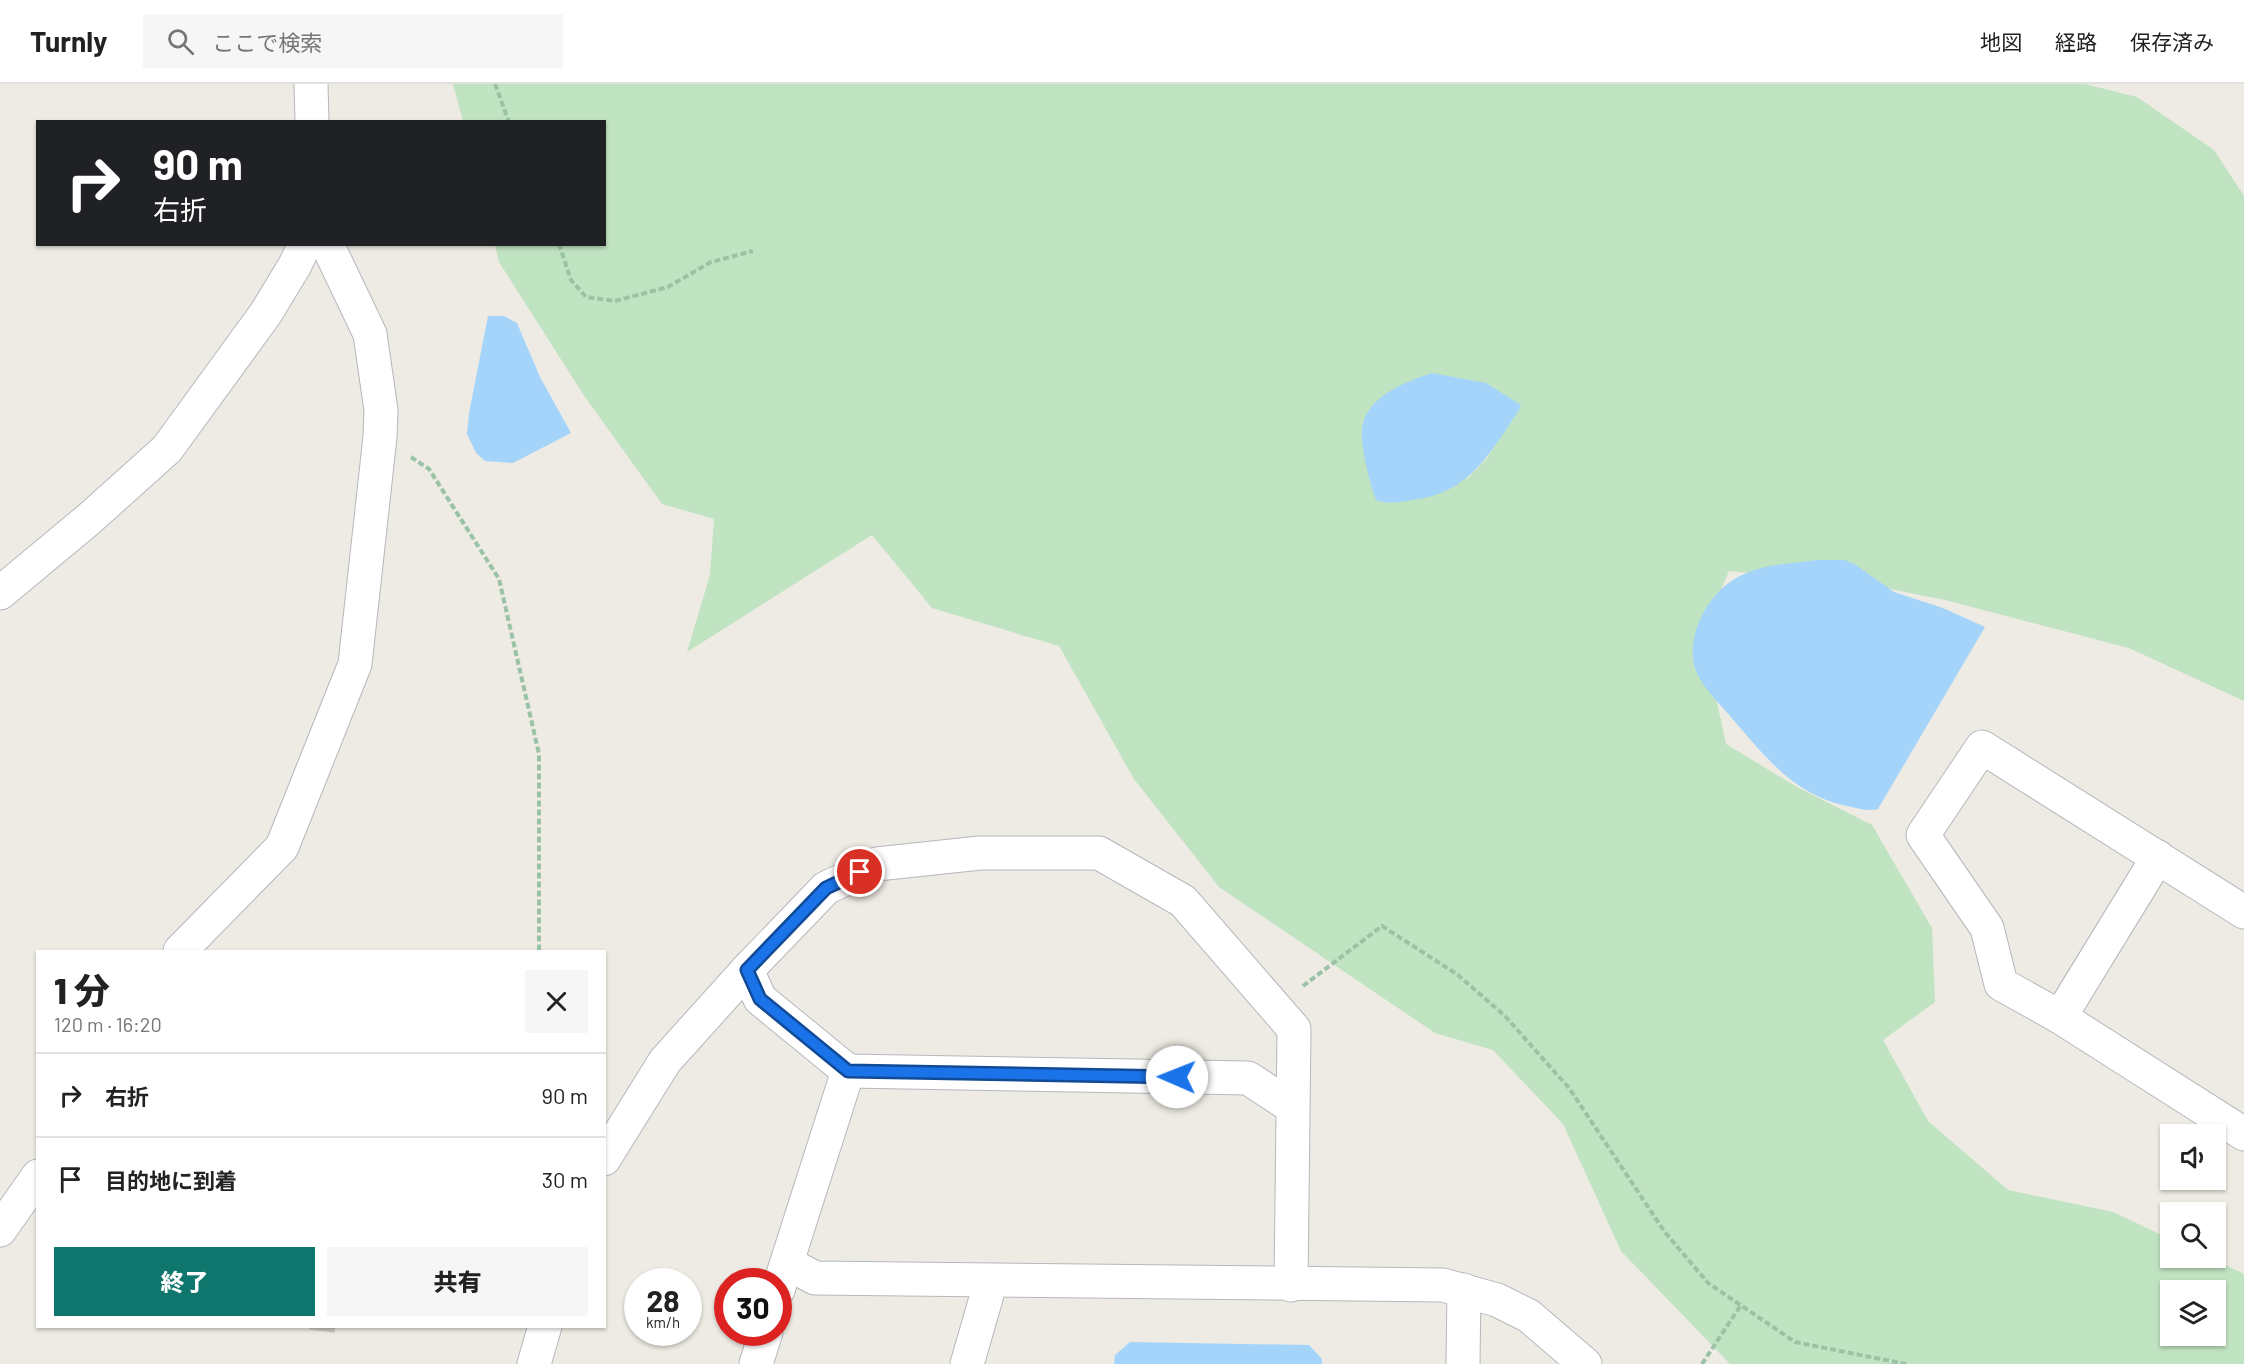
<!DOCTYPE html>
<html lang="ja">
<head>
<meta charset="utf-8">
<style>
  body { margin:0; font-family:Barlow,"Noto Sans JP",sans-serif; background:#f6f6f6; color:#222; height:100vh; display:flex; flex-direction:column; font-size:22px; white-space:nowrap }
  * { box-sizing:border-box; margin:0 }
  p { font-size:20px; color:#767676 }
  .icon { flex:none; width:33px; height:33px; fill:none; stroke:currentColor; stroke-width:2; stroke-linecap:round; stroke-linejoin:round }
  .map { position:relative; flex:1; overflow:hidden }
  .drawer { position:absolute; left:36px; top:866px; width:570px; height:378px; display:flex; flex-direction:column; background:#fff; border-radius:0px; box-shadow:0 2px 4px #0004 }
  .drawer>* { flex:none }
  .banner { position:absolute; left:36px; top:36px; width:570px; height:126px; border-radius:0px; box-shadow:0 2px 4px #0004; background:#202124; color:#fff; overflow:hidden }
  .fabs { position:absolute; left:2160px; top:1040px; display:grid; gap:12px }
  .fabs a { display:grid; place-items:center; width:66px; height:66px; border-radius:0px; background:#fff; box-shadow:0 2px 4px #0004; font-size:30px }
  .speed { position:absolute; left:624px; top:1184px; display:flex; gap:12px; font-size:30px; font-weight:700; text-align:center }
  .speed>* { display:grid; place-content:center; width:78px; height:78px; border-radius:50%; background:#fff; box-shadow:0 2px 4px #0004; line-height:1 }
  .speed small { font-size:15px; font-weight:400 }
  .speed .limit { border:9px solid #d22; background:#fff; color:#111 }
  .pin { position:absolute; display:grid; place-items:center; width:51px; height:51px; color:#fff; margin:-26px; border:3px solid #fff; border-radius:50%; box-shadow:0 2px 6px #0007 }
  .me { position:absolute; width:66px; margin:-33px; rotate:271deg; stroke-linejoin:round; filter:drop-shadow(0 0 4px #0008) }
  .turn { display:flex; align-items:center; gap:21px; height:126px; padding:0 18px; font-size:27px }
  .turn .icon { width:78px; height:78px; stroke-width:2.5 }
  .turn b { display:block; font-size:42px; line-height:51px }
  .round { display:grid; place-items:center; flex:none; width:63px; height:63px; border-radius:0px; background:#f6f6f6 }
  .summary { display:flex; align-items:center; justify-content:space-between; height:102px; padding:0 18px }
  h1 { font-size:36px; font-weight:800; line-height:45px }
  .button { display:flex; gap:12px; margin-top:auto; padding:12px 18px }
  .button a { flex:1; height:69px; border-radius:0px; background:#0f766e; color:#fff; font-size:24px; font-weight:800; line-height:69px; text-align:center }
  .button a+a { background:#f6f6f6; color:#222 }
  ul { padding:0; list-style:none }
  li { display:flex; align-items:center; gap:18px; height:84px; padding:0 18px; border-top:2px solid #e0e0e0 }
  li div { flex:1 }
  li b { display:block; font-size:22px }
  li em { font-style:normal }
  header { display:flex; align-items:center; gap:36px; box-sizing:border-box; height:84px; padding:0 30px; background:#fff; border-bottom:2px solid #e0e0e0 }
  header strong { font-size:28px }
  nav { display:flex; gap:33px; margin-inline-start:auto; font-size:21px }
  .search { width:420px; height:54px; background:#f6f6f6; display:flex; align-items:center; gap:15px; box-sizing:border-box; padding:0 21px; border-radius:0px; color:#767676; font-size:22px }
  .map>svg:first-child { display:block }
  .green { fill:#c0e3c1; fill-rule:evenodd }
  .water { fill:#a5d4fa }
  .building { fill:#cac7c2; stroke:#d1ccc1; stroke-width:1.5 }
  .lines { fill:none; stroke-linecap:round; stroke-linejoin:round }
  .street-casing { stroke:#b5b8bc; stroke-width:35 }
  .path { stroke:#9ac3a6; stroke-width:4; stroke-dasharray:6 3; stroke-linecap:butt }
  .street { stroke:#fff; stroke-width:33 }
  .route-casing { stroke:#114b97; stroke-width:15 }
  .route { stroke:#1a73e8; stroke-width:10 }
</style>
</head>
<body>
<header>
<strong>Turnly</strong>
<div class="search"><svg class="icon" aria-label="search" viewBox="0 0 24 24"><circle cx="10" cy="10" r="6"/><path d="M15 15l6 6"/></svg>ここで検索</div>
<nav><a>地図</a><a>経路</a><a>保存済み</a></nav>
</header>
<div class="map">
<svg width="2244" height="1280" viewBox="0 0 2244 1280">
  <rect width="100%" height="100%" fill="#edebe3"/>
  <path class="green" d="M453,0H2085L2137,13L2214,66L2244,112V617L2129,564L1945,516L1860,499L1729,487L1702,549L1726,660L1797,703L1872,741L1932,844L1935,918L1883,956L1928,1037L2008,1106L2113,1128L2170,1155V1173H2209L2244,1190V1280H1730L1621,1167L1563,1040L1493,966L1435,949L1219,803L1134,695L1059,562L932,524L872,451L687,568L710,491L714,435L662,420L585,313L499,178L495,161L604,160V38L463,37ZM1380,315L1521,321L1487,374L1467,395L1362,340L1369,326ZM2170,1206H2216V1251H2170Z"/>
  <g class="water">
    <path d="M488,232H504L517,239L540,293L571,349L513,379L485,377L476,369L467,350L469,329Z"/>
    <path d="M1432,289L1486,299L1521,321L1519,326C1490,369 1470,409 1413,416C1400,418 1389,421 1376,416C1370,399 1358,356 1363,339C1370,311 1408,297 1432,289Z"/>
    <path d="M1816,476H1845L1856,481L1894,508L1943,524L1985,543L1878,725C1868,728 1857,724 1847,722C1793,711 1764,671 1730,632C1718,618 1701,602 1695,584C1685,550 1710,506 1740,492C1764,480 1790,480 1816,476Z"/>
    <path d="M1130,1258L1309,1261L1322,1275V1280H1114L1115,1271Z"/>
  </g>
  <path class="building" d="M310,1242H335L334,1248L310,1245Z"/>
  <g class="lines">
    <g class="street-casing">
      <g id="street">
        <path d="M311,0L312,38"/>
        <path d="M0,509L89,435L167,365L266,229L295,181L305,160"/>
        <path d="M2244,828L1982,663L1923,751L1987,844L2001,900L2060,933L2244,1050"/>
        <path d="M180,867L282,763L355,580L380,353L381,326L370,250L327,160"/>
        <path d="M747,886L760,915L848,987L1248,994L1292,1023"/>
        <path d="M2060,933L2158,773"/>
        <path d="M604,1075L665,977L747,886L826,804L877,780L980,769H1099L1183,817L1294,945L1291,1201"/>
        <path d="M0,1146L38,1092"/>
        <path d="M787,1179L815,1194L1443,1201L1497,1216L1529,1232L1585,1280"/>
        <path d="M778,1206L848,987"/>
        <path d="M534,1280L545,1242"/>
        <path d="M756,1280L766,1248"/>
        <path d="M967,1280L991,1197"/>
        <path d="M1463,1280L1464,1206"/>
      </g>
    </g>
    <g class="path">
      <path d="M495,0L509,38"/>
      <path d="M559,160L571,196L586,213L615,217L668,203L711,178L753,167"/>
      <path d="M411,373L429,385L499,495L539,670V867"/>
      <path d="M1303,902L1382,842L1458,891L1505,932L1569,1004L1664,1147L1708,1199L1795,1258L1906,1280"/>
      <path d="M1702,1280L1741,1221"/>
    </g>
    <use href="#street" class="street"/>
  </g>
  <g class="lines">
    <g class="route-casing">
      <path id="route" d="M860,788L826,804L747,886L760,915L848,987L1177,993"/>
    </g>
    <use href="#route" class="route"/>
  </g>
</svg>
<div class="fabs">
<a><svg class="icon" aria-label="sound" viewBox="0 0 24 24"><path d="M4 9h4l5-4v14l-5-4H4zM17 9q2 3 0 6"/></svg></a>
<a><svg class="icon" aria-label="search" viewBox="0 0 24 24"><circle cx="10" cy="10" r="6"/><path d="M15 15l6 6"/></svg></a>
<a><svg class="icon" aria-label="layers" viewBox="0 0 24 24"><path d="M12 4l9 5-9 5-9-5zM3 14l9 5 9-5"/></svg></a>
</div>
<div class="speed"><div>28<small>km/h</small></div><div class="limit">30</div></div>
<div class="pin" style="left:860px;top:788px;background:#d93025"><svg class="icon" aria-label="arrive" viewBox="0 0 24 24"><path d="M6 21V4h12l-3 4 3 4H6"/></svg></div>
<svg class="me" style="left:1177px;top:993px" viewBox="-20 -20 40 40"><circle r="19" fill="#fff"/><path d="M0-13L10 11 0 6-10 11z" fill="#1a73e8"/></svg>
<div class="banner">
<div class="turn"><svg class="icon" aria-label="right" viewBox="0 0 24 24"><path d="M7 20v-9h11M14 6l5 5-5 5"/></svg><div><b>90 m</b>右折</div></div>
</div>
<section class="drawer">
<div class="summary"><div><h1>1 分</h1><p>120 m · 16:20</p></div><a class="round"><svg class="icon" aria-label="close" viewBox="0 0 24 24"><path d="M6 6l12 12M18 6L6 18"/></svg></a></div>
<ul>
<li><svg class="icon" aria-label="right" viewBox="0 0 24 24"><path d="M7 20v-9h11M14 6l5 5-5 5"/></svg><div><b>右折</b></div><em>90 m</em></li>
<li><svg class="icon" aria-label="arrive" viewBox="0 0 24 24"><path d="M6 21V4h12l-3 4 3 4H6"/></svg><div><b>目的地に到着</b></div><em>30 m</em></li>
</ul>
<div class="button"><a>終了</a><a>共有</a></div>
</section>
</div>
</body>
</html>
